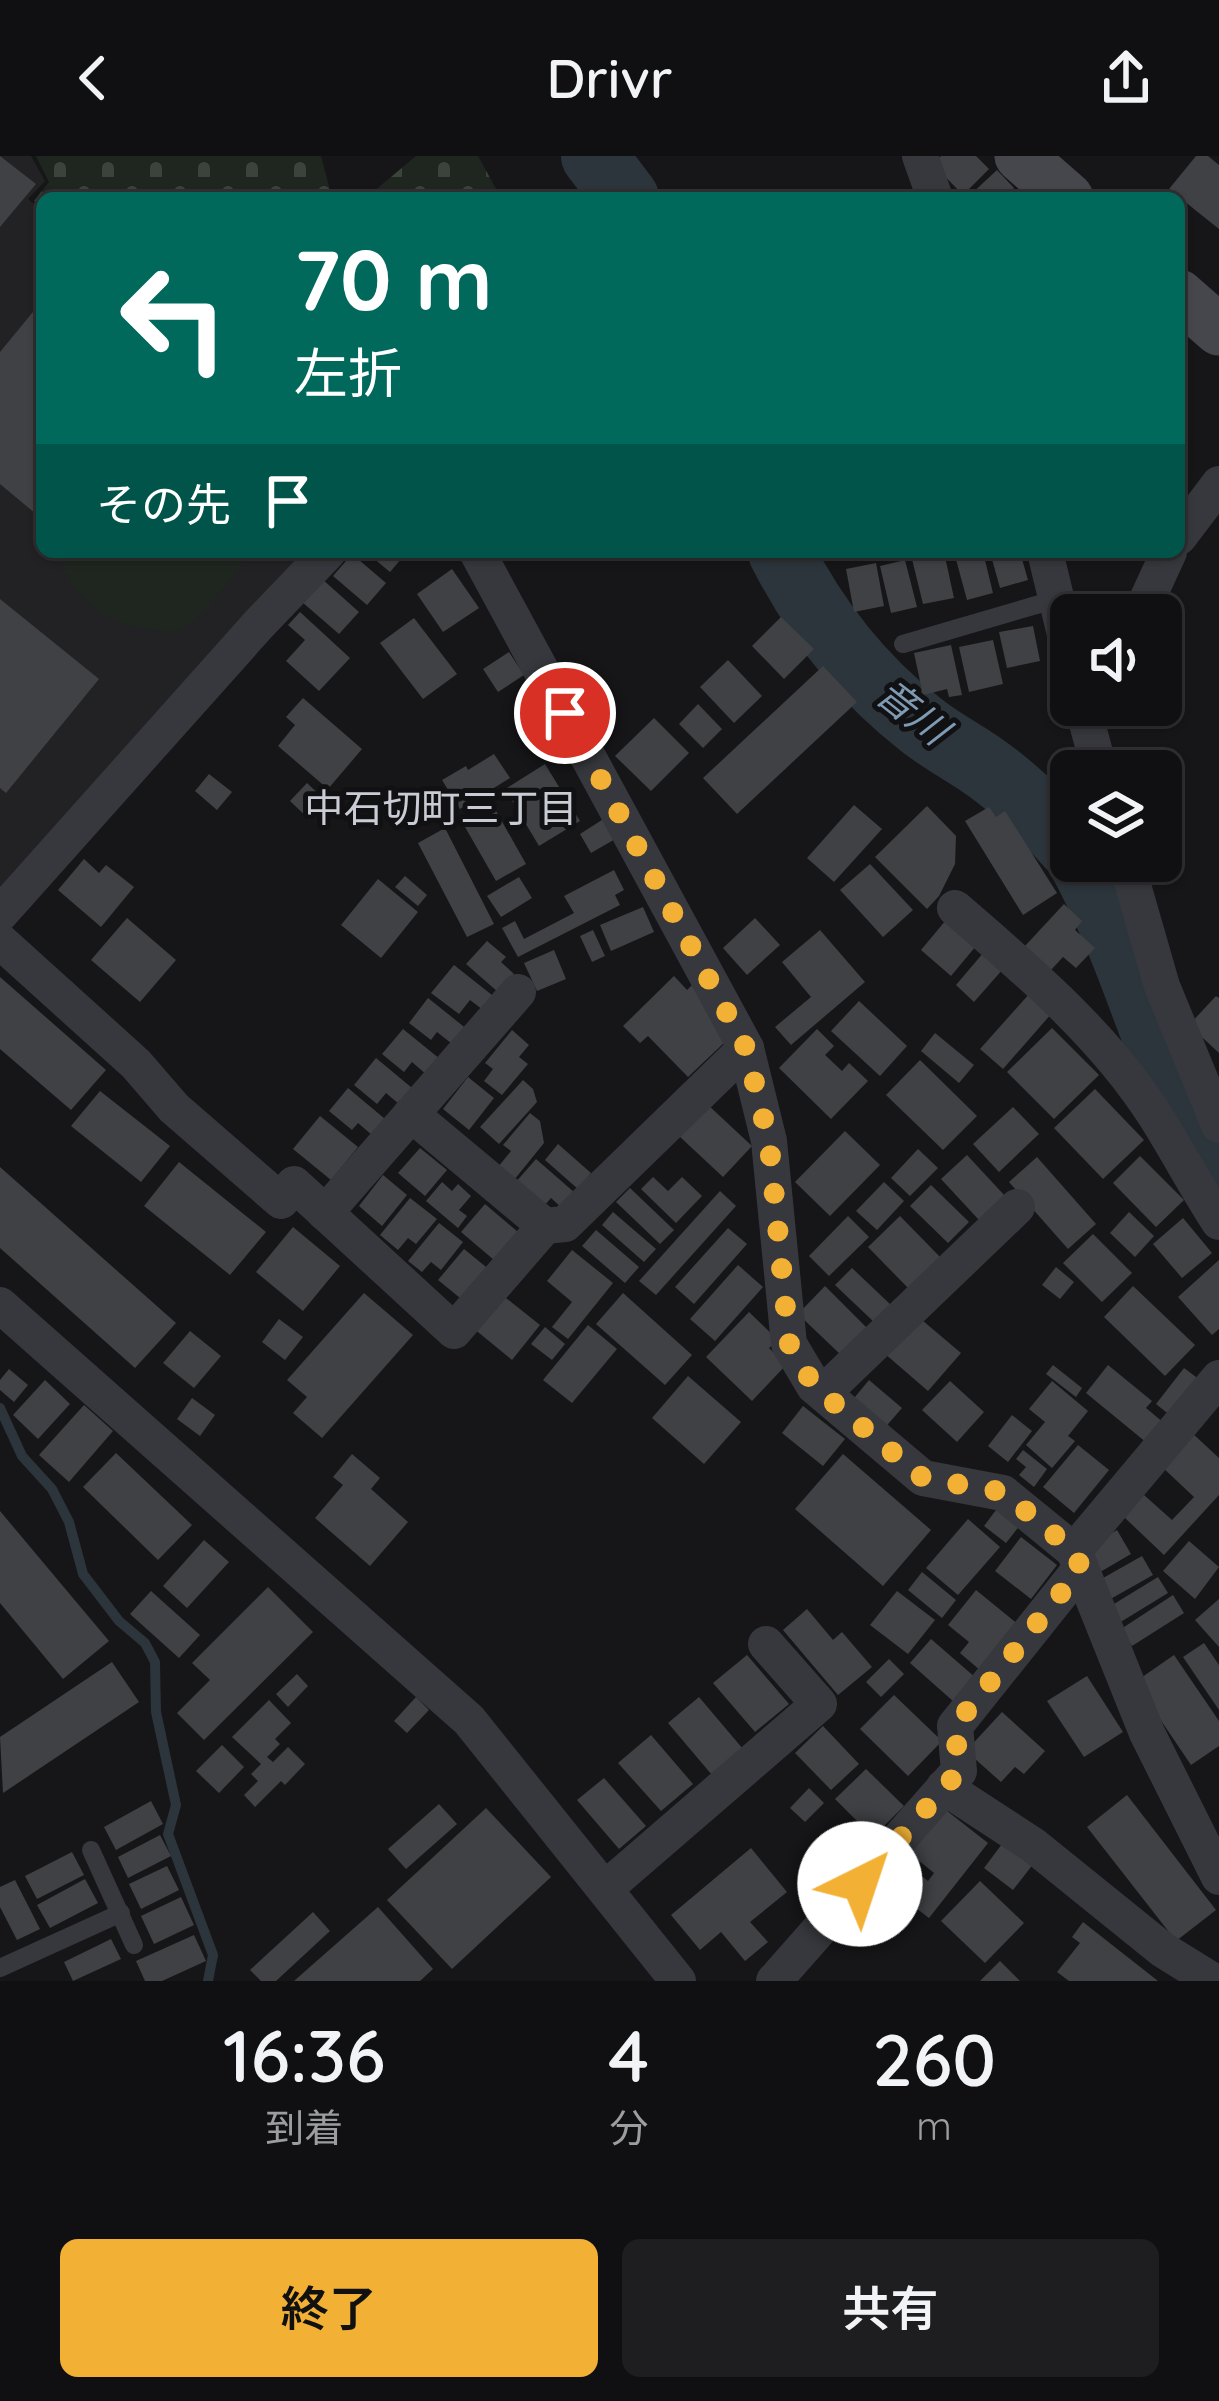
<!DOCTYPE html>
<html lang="ja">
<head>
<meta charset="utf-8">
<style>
  body { margin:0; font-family:Quicksand,"Noto Sans JP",sans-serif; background:#1e1e20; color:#f1f3f6; height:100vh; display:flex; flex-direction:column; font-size:45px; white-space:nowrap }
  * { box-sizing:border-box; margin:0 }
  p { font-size:39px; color:#9c9d9f }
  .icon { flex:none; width:66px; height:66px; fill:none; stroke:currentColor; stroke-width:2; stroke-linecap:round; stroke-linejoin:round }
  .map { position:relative; height:1825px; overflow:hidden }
  .drawer { display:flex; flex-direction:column; background:#101012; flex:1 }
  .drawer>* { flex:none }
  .guide { position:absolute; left:36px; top:36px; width:1149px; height:366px; border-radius:18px; box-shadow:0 3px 9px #0004,0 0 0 3px #303032; background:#00695c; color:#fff; overflow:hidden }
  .tools { position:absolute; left:1050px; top:438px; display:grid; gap:24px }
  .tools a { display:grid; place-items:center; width:132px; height:132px; border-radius:18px; background:#101012; box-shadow:0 3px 9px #0004,0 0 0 3px #303032; font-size:60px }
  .pin { position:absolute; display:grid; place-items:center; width:102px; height:102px; color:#fff; margin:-51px; border:6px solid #fff; border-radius:50%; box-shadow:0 3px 12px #0007 }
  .me { position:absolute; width:132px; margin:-66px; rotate:41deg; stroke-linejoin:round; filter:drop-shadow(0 0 9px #0008) }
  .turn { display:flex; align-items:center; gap:42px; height:252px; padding:0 60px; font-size:54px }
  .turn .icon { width:156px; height:156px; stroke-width:2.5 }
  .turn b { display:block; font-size:84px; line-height:102px }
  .then { display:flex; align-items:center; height:114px; padding:0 60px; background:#0003; gap:24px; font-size:45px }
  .eta { display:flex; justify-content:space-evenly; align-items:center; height:204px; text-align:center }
  .eta b { font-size:72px; font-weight:600; line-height:84px }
  .cta { display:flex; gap:24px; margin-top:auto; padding:24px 60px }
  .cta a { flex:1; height:138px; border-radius:18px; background:#f2b134; color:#111; font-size:48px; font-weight:600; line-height:138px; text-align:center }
  .cta a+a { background:#1e1e20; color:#f1f3f6 }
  header { display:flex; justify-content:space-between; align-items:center; height:156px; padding:0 60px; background:#101012; font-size:54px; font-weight:600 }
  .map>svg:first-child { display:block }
  .built { fill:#222225 }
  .cemetery { fill:url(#cemetery-stones) }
  .pitch { fill:#1e261f }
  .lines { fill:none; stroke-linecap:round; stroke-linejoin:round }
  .stream { stroke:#2c353c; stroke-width:10 }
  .river { stroke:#2c353c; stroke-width:66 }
  .building { fill:#404145 }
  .service { stroke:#37383d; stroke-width:18 }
  .minor { stroke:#37383d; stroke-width:36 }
  .secondary { stroke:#45474d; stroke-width:51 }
  .route { stroke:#f2b134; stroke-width:21; stroke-dasharray:0 37.8 }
  .labels { text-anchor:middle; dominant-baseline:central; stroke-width:10; stroke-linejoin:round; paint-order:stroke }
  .water-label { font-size:39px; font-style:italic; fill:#7f9bb3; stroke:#111113 }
  .neighbourhood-label { font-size:39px; fill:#c9ccd4; stroke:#111113 }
</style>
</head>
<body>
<header><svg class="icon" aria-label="back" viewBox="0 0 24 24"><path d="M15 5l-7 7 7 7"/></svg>Drivr<svg class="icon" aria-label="share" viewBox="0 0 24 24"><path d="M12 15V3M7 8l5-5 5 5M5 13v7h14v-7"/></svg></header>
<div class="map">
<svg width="1219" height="1825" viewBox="0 0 1219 1825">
  <defs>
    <pattern id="cemetery-stones" width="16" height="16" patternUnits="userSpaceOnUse" patternTransform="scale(3)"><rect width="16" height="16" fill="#1e261f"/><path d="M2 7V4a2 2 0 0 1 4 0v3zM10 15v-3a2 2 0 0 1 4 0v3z" fill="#3c433d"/></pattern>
  </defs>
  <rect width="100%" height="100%" fill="#161618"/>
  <path class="built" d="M0,0H31L45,25L28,43L42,54V396H312L0,740Z"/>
  <g class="cemetery">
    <path d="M36,0H321L332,42H42V51L34,45L49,26Z"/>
    <path d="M416,0H478L501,42H366Z"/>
  </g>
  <path class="pitch" d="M61,396H251C236,414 202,464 182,473C171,478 156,475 145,473C104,466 67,440 61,396Z"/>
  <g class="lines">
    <path class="stream" d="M0,1252L22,1300L52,1333L69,1366L83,1418L119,1465L145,1487L155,1506L156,1556L176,1649L168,1678L213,1799L208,1825"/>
    <g class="river">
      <path d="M594,0L626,42"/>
      <path d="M781,396C815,463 861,522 920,568C942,586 968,598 990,615C1020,637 1046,663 1071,691"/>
      <path d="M1081,705C1137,807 1161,923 1219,1024"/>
    </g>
  </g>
  <g class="building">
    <path d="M0,0L36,28L0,71Z"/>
    <path d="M941,0H976L989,13L963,39L933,8Z"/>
    <path d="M1196,0H1208L1219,9V73L1169,33Z"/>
    <path d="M997,14L1014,32L1004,42H967Z"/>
    <path d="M42,145V363L0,328V196Z"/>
    <path d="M366,396H407L390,416Z"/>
    <path d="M944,396L954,442L923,448L912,403Z"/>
    <path d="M954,396H983L993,437L967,444Z"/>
    <path d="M990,396H1020L1028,424L1000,432Z"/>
    <path d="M352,398L386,427L367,449L333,420Z"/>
    <path d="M905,404L917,451L891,457L880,410Z"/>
    <path d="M876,407L884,450L854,456L846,413Z"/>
    <path d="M452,413L479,452L443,476L417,438Z"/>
    <path d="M322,423L359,456L339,478L302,446Z"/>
    <path d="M0,443L99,523L6,637L0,632Z"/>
    <path d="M300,456L350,502L319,535L286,505L305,484L288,469Z"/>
    <path d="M781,461L814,493L784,523L752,490Z"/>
    <path d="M414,462L457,518L423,543L380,487Z"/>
    <path d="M1033,470L1040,505L1007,512L999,476Z"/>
    <path d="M993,484L1003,528L969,536L959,491Z"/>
    <path d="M951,489L962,539L949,541L947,533L923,539L914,497Z"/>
    <path d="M509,496L524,519L498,536L483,513Z"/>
    <path d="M728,504L762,540L734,567L700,531Z"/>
    <path d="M823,510L857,546L737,658L703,622Z"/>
    <path d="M303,542L362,593L328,633L278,590L295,569L286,561Z"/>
    <path d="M698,548L722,573L703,592L679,568Z"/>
    <path d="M654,562L689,597L651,635L615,600Z"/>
    <path d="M494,598L510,622L460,653L442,624L466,610L468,614Z"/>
    <path d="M545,608L580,665L539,690L505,633Z"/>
    <path d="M209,618L232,636L217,654L195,635Z"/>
    <path d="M307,627L327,646L310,664L290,645Z"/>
    <path d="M491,646L526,708L496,725L461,664Z"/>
    <path d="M854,649L882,673L834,726L807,702Z"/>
    <path d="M927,650L956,680L955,708L939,740L927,753L875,701Z"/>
    <path d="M989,651L996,661L1005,655L1057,737L1023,759L965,665Z"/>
    <path d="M605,662L617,682L591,697L580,678Z"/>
    <path d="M445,672L494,768L467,781L418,687Z"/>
    <path d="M84,703L99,717L106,709L134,731L101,771L58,734Z"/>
    <path d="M870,708L913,754L883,781L840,734Z"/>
    <path d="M614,714L624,734L615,739L620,749L518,801L502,772L515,765L524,783L574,757L564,740Z"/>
    <path d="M405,720L427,739L418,750L395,731Z"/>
    <path d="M519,721L532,742L501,761L487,740Z"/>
    <path d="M378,723L418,756L381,802L341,769Z"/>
    <path d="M1064,748L1082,765L1075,774L1095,792L1076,812L1063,801L1051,814L1025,790Z"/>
    <path d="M643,751L654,776L611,795L600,769Z"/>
    <path d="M127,762L176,804L140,846L91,804Z"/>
    <path d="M755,762L780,789L747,819L723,792Z"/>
    <path d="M946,764L976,790L951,820L921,794Z"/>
    <path d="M593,774L605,800L592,806L580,780Z"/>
    <path d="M820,774L865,826L791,889L775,871L811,841L782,806Z"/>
    <path d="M487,785L506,801L501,806L514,818L498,836L466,808Z"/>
    <path d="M554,794L566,823L537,835L524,807Z"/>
    <path d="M984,796L1003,813L974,846L956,829Z"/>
    <path d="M454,809L497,843L487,857L470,844L459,858L431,837Z"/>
    <path d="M674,820L687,834L694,827L727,884L688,921L648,880L640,887L623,870Z"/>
    <path d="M0,821L106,914L71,954L0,893Z"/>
    <path d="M1030,837L1052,857L1003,913L980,893Z"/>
    <path d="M1216,840L1219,842V897L1189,869Z"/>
    <path d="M428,842L468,874L456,891L437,876L431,884L409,867Z"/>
    <path d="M859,845L907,890L880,920L831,875Z"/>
    <path d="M1052,872L1099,919L1054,963L1007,916Z"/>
    <path d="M403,873L440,903L427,919L412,906L404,916L382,898Z"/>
    <path d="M817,873L834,890L825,899L842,915L849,907L868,925L831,963L779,912Z"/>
    <path d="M512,874L529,889L519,901L528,908L502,939L484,925L493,913L485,907Z"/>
    <path d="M935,877L974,909L959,927L921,895Z"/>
    <path d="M376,902L412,932L399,948L386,937L377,948L354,929Z"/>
    <path d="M920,904L977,960L943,994L886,939Z"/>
    <path d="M468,921L494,942L469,974L443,953Z"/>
    <path d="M523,924L533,933L537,946L499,988L480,971Z"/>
    <path d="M348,932L385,963L372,979L358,967L352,974L329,955Z"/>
    <path d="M1095,933L1144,984L1103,1023L1054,972Z"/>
    <path d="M100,935L170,990L141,1026L71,970Z"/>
    <path d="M707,948L752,990L723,1021L678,979Z"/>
    <path d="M1013,951L1039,978L999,1016L973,988Z"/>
    <path d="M530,957L540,965L544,987L514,1024L498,1011L511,995L503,989Z"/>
    <path d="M320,960L358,991L331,1024L293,993Z"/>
    <path d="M845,975L880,1009L830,1060L795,1026Z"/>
    <path d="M558,988L591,1017L578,1033L545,1004Z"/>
    <path d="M420,992L447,1014L425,1040L398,1017Z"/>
    <path d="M918,993L938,1012L910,1040L891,1022Z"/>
    <path d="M967,999L1005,1040L979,1064L941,1023Z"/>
    <path d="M1140,1000L1184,1044L1156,1071L1113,1027Z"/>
    <path d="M1037,1001L1096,1068L1068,1093L1009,1026Z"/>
    <path d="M536,1003L575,1037L562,1052L551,1042L543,1051L515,1027Z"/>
    <path d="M179,1006L266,1076L230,1119L144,1050Z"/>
    <path d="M0,1011L176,1167L135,1212L0,1092Z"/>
    <path d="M383,1019L407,1039L382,1070L359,1050Z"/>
    <path d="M653,1021L668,1035L682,1021L702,1040L676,1067L641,1033Z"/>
    <path d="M442,1026L452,1035L458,1028L471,1040L459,1054L467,1060L458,1072L426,1045Z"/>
    <path d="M884,1026L904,1045L877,1074L856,1055Z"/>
    <path d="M931,1029L969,1066L948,1087L910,1050Z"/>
    <path d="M630,1032L674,1074L660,1088L616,1046Z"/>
    <path d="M720,1035L736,1050L656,1139L639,1125Z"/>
    <path d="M410,1042L437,1063L416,1088L408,1082L398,1094L380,1079Z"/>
    <path d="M485,1048L518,1076L494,1104L461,1076Z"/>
    <path d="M613,1056L656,1093L644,1106L602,1069Z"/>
    <path d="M1129,1056L1154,1080L1135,1101L1110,1077Z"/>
    <path d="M848,1060L869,1081L829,1120L809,1100Z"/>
    <path d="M900,1060L942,1103L910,1134L868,1091Z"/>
    <path d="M1183,1062L1212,1097L1182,1122L1153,1088Z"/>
    <path d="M439,1067L463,1086L441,1114L431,1106L422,1116L408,1105Z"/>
    <path d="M293,1071L340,1110L303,1155L256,1116Z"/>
    <path d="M728,1072L747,1088L694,1148L675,1131Z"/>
    <path d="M596,1074L639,1111L625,1127L582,1090Z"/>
    <path d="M1093,1078L1132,1117L1102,1146L1063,1107Z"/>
    <path d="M464,1093L491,1115L465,1146L438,1124Z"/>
    <path d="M572,1094L613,1127L568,1183L552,1171L572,1146L547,1125Z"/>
    <path d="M1219,1104V1173L1212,1179L1178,1141Z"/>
    <path d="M738,1109L763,1131L715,1185L690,1163Z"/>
    <path d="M1056,1111L1074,1126L1060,1143L1042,1129Z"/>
    <path d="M852,1112L891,1149L875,1167L835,1129Z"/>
    <path d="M825,1130L867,1172L841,1199L798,1158Z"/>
    <path d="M1133,1130L1195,1189L1165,1220L1104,1161Z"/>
    <path d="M364,1137L413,1179L322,1282L293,1257L307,1241L287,1224Z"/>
    <path d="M623,1137L692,1199L665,1229L596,1168Z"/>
    <path d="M501,1138L540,1169L512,1204L473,1172Z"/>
    <path d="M749,1156L778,1184L769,1192L786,1209L752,1245L706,1201Z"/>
    <path d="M916,1159L961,1197L928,1235L884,1197Z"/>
    <path d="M279,1163L303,1181L285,1204L262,1186Z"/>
    <path d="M588,1169L617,1193L572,1247L543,1224Z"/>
    <path d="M545,1171L565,1188L552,1204L531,1188Z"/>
    <path d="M190,1175L221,1200L194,1232L163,1207Z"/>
    <path d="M1053,1209L1082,1232L1076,1241L1046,1218Z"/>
    <path d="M1108,1209L1152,1245L1146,1252L1164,1267L1147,1287L1086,1237Z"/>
    <path d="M1184,1212L1200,1224L1171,1260L1156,1248Z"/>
    <path d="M9,1213L28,1229L14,1246L0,1234V1224Z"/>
    <path d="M688,1220L741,1266L704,1308L652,1262Z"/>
    <path d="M45,1224L70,1248L38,1283L13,1259Z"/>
    <path d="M869,1224L902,1252L882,1275L850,1247Z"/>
    <path d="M950,1225L984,1256L957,1286L922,1254Z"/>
    <path d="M1052,1225L1088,1255L1068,1280L1075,1285L1052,1312L1026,1289L1045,1266L1029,1253Z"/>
    <path d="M192,1242L215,1259L200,1280L177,1263Z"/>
    <path d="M84,1249L113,1275L69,1326L39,1299Z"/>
    <path d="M803,1250L845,1283L823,1310L782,1277Z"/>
    <path d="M1012,1259L1032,1275L1008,1306L988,1290Z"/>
    <path d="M1191,1276L1219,1302V1339L1164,1399L1124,1361L1144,1339L1172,1364L1194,1341L1160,1309Z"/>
    <path d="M1078,1289L1109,1314L1074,1357L1043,1331Z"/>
    <path d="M1023,1294L1047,1313L1034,1331L1019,1319L1026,1311L1016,1303Z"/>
    <path d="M116,1297L192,1369L158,1404L83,1331Z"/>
    <path d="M352,1298L380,1322L371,1333L408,1366L370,1410L315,1362L343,1329L333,1321Z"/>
    <path d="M843,1298L931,1374L883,1430L795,1353Z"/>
    <path d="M999,1350L1021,1368L1006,1387L984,1370Z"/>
    <path d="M0,1355L109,1485L63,1523L0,1447Z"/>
    <path d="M968,1363L1000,1391L958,1439L926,1412Z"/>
    <path d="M1117,1374L1131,1398L1095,1419L1081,1395Z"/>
    <path d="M1021,1381L1057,1409L1031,1443L995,1415Z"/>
    <path d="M204,1384L229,1406L187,1452L163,1430Z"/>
    <path d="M1189,1385L1219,1411L1195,1443L1163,1415Z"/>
    <path d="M1142,1400L1153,1419L1107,1445L1096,1426Z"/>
    <path d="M922,1416L956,1444L942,1462L908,1434Z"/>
    <path d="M1158,1421L1168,1437L1119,1467L1109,1451Z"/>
    <path d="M268,1431L313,1476L204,1584L177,1557L210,1524L192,1507Z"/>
    <path d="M976,1434L1019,1469L981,1515L960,1497L969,1486L948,1469Z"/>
    <path d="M151,1435L200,1479L179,1502L130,1458Z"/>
    <path d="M897,1435L935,1464L908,1498L870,1469Z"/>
    <path d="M1173,1439L1184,1457L1132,1490L1121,1473Z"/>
    <path d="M1219,1443V1491L1195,1464Z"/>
    <path d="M807,1453L833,1484L842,1476L872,1511L838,1539L783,1474Z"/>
    <path d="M931,1483L976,1522L954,1546L910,1507Z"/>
    <path d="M1204,1487L1219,1509V1554L1183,1501Z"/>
    <path d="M747,1499L789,1548L755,1576L713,1527Z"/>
    <path d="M1174,1499L1219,1565V1590L1191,1609L1135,1526Z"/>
    <path d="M889,1503L904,1518L881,1541L866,1526Z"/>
    <path d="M112,1506L139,1546L3,1637L0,1581Z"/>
    <path d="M297,1518L308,1530L288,1551L276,1538Z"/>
    <path d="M1087,1520L1123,1576L1084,1601L1047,1545Z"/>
    <path d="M894,1539L942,1585L908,1620L860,1573Z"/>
    <path d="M416,1541L429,1554L407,1577L394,1565Z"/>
    <path d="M699,1541L743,1593L712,1619L668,1567Z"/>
    <path d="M269,1544L291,1567L275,1583L280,1588L267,1601L273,1606L288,1591L305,1608L285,1629L281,1625L255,1651L244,1639L258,1625L251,1618L261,1608L232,1581Z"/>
    <path d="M1002,1556L1045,1595L1024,1618L1015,1611L1001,1626L966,1595Z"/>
    <path d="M823,1570L859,1608L831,1634L795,1597Z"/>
    <path d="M651,1579L693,1628L661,1655L618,1607Z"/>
    <path d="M222,1589L244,1611L219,1637L196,1615Z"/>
    <path d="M866,1613L904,1650L873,1681L835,1643Z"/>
    <path d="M604,1622L646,1670L619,1693L577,1644Z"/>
    <path d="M809,1632L824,1647L805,1666L790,1652Z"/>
    <path d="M1127,1639L1216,1754L1176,1785L1087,1671Z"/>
    <path d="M151,1645L163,1668L116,1694L104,1671Z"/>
    <path d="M439,1648L457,1668L406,1713L388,1693Z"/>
    <path d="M942,1651L988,1687L929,1762L882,1726L900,1703L928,1725L934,1717L907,1695Z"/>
    <path d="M486,1652L551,1721L452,1813L387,1744Z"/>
    <path d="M160,1679L171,1700L128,1722L118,1701Z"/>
    <path d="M1005,1684L1034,1707L1013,1734L984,1712Z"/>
    <path d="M751,1692L787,1736L750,1766L768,1786L745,1805L721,1776L700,1794L671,1759Z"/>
    <path d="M72,1696L84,1719L37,1743L25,1720Z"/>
    <path d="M167,1710L179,1734L141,1753L129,1728Z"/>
    <path d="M85,1723L98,1747L50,1772L37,1749Z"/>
    <path d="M15,1724L40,1773L17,1784L0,1751V1731Z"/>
    <path d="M980,1725L1024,1767L985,1807L941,1765Z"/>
    <path d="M181,1741L194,1769L154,1788L141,1760Z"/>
    <path d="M378,1751L433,1813L420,1825H294Z"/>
    <path d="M313,1756L330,1775L276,1825H261L250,1814Z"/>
    <path d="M1083,1766L1158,1825H1069L1057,1816L1080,1787L1072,1781Z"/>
    <path d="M194,1779L206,1805L162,1825H145L136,1805Z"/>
    <path d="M111,1783L121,1803L73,1825L64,1806Z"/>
    <path d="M1000,1805L1020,1825H980Z"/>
  </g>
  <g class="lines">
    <g class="service">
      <path d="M903,488L1057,443"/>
      <path d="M91,1694L134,1789"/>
      <path d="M0,1812L121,1757"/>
    </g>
    <g class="minor">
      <path d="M920,0L935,42"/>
      <path d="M1179,381L1219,328"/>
      <path d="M477,396L746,892L769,985L789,1188L814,1230L923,1322L1003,1337L1074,1395L1147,1577L1219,1721"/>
      <path d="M1045,396L1071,503"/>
      <path d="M1140,459L1169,396"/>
      <path d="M1082,549L1100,615"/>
      <path d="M1126,705L1162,830L1219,969"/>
      <path d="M955,752C1027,814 1105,880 1156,961C1178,996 1197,1032 1219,1066"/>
      <path d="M0,758L259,468L328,396"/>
      <path d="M0,785L136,908L174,952L281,1045L294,1028L454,1175L545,1070"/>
      <path d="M411,958L545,1070L565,1068L746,892"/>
      <path d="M325,1057L518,836"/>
      <path d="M0,1149L469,1564L678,1825"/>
      <path d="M823,1237L1017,1051"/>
      <path d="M1074,1395L1219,1222"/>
      <path d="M944,1631L1033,1689L1163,1794L1213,1825"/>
      <path d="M606,1732L819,1548L766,1488"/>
      <path d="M774,1825L959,1615L955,1570L1081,1412"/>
    </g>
    <g class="secondary">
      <path d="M1020,0L1068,42"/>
      <path d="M1179,139L1219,174"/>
    </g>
  </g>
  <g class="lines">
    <path class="route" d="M565,557L746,892L769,985L789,1187L814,1230L923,1322L1003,1336L1074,1395L1081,1412L955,1570L959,1615L860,1728"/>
  </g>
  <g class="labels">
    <g class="water-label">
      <text transform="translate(913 555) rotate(38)">音川</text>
    </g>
    <g class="neighbourhood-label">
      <text x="441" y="651">中石切町三丁目</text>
    </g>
  </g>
</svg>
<div class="tools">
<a><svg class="icon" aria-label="sound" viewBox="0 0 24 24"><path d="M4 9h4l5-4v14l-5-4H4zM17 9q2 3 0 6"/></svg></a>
<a><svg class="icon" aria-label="layers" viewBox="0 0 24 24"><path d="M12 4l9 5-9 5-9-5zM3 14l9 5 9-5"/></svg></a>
</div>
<div class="pin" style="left:565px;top:557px;background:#d93025"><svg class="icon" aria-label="arrive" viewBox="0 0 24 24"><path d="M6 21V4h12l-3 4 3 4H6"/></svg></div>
<svg class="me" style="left:860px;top:1728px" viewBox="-20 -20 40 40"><circle r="19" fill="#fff"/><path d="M0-13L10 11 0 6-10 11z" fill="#f2b134"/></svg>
<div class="guide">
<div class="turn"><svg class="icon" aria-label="left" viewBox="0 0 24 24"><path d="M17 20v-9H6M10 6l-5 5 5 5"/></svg><div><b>70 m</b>左折</div></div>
<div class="then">その先<svg class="icon" aria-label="arrive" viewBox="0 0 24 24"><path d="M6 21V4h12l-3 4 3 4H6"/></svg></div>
</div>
</div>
<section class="drawer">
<div class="eta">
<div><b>16:36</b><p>到着</p></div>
<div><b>4</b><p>分</p></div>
<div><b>260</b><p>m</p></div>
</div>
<div class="cta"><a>終了</a><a>共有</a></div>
</section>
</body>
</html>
